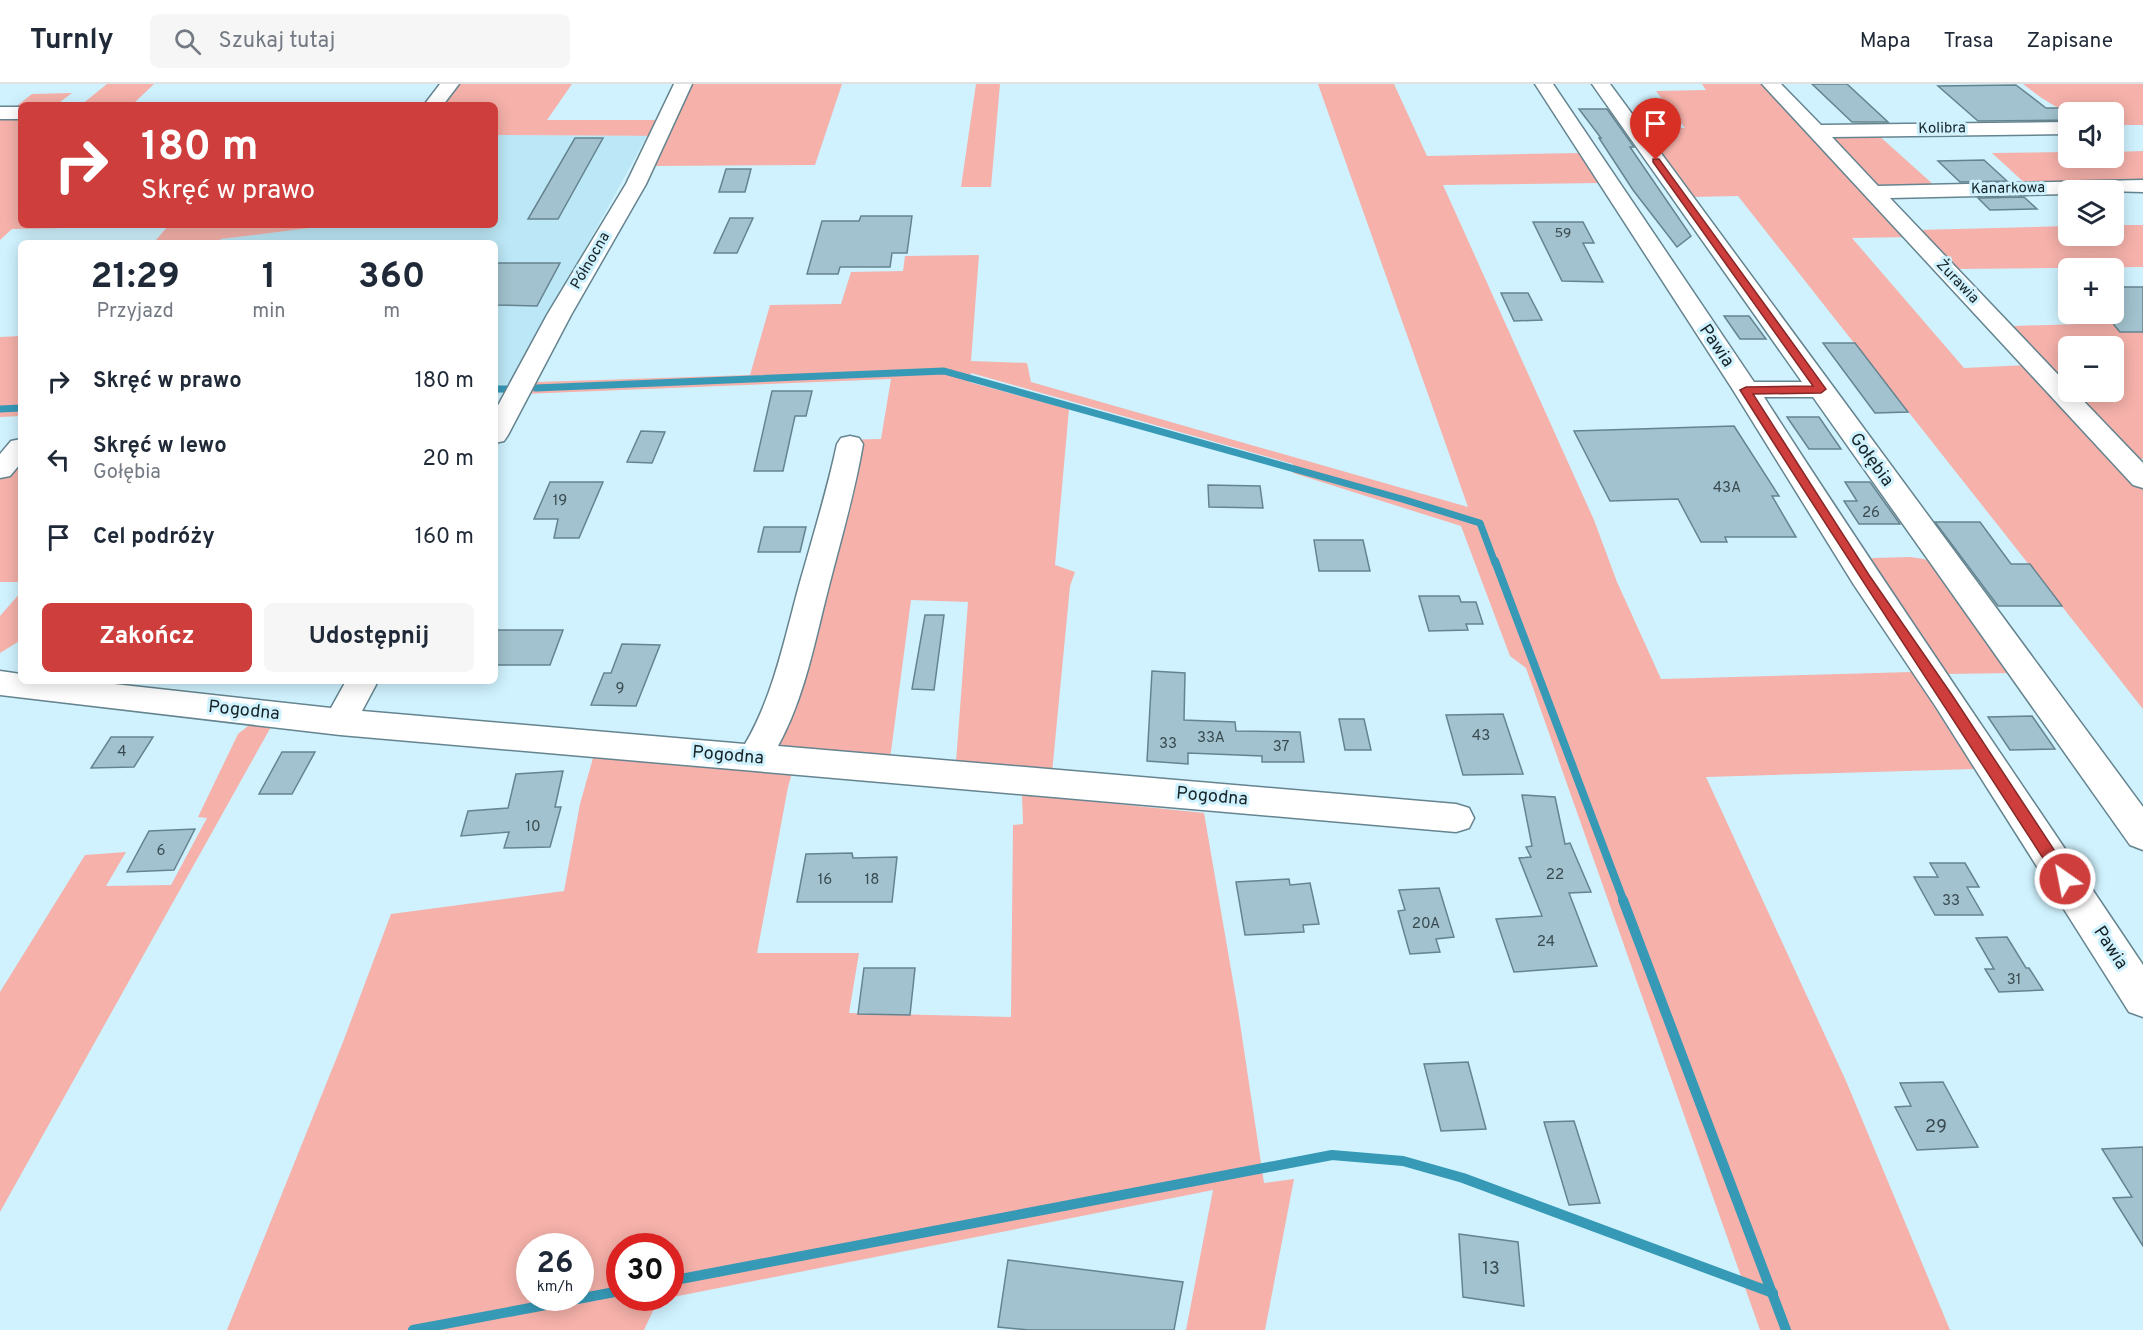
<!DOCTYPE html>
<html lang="pl">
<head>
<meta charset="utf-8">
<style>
  body { margin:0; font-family:Overpass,sans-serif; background:#f6f6f7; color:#1f2937; height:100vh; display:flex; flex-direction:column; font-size:22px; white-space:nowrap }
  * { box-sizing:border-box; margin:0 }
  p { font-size:20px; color:#747a83 }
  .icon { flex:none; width:33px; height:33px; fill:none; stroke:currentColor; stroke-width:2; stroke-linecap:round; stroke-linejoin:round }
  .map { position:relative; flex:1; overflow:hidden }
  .side { position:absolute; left:18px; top:156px; width:480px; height:444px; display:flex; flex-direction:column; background:#fff; border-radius:9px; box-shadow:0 3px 15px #0003 }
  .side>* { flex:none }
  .top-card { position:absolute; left:18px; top:18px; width:480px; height:126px; border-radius:9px; box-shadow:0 3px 15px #0003; background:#cd3e3c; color:#fff; overflow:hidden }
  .tools { position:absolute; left:2058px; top:18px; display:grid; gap:12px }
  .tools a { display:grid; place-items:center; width:66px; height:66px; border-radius:9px; background:#fff; box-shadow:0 3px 15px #0003; font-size:30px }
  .speed { position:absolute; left:516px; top:1149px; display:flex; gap:12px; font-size:30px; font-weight:700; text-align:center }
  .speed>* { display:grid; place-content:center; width:78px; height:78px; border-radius:50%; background:#fff; box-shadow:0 3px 15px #0003; line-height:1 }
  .speed small { font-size:15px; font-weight:400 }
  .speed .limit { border:9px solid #d22; background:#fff; color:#111 }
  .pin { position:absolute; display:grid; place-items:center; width:51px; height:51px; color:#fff; margin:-62px -26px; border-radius:50% 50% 50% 0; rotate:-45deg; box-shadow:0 0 6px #0007 }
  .pin .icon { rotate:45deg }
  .me { position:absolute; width:66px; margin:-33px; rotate:327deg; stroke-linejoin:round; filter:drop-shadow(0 0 4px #0008) }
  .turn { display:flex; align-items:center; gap:21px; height:126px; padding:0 24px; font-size:27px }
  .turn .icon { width:78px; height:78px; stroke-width:2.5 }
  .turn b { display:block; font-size:42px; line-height:51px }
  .eta { display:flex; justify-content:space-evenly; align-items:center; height:102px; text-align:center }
  .eta b { font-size:36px; font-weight:700; line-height:42px }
  .primary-button { display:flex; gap:12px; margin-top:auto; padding:12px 24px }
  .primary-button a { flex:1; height:69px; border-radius:9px; background:#cd3e3c; color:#fff; font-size:24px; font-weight:700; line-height:69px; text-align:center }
  .primary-button a+a { background:#f6f6f7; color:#1f2937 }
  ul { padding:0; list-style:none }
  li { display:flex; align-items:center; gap:18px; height:78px; padding:0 24px }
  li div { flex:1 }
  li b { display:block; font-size:22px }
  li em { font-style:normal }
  header { display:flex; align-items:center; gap:36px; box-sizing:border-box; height:84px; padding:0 30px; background:#fff; border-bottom:2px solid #e0e1e3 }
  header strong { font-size:28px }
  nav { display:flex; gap:33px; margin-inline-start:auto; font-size:21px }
  .search { width:420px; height:54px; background:#f6f6f7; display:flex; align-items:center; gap:15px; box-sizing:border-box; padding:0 21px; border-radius:9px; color:#747a83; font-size:22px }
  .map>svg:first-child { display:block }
  .built { fill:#bce7f6 }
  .green { fill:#f5b1aa; fill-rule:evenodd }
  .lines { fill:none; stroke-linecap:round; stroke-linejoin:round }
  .stream-far2 { stroke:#3699b6; stroke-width:7 }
  .stream-far1 { stroke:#3699b6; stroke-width:8 }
  .stream { stroke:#3699b6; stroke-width:10 }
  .building { fill:#a1c2ce; stroke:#65848f; stroke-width:1.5 }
  .minor-casing { stroke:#65848f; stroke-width:3 }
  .minor { fill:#fff; fill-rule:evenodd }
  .route { fill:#cd3e3c; stroke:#852827; stroke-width:1.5 }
  .labels { text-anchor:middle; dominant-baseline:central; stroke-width:6; stroke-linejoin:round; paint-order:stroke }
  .far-number-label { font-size:14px; fill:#394b51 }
  .far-street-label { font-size:15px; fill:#162327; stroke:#cff2fe }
  .number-label { font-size:15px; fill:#394b51 }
  .street-label { font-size:18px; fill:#162327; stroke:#cff2fe }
  .near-number-label { font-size:18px; fill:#394b51 }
</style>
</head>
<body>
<header>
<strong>Turnly</strong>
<div class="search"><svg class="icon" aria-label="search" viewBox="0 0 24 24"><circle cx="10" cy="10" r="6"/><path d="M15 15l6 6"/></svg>Szukaj tutaj</div>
<nav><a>Mapa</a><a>Trasa</a><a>Zapisane</a></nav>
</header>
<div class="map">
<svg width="2143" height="1246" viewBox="0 0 2143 1246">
  <rect width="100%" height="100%" fill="#cff2fe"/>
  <path class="built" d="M495,51L647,52L506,309L495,310V159H217L220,155L333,141H495Z"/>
  <g class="green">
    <path d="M107,0H154L132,21H81Z"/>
    <path d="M458,0H572L547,36H673L692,0H842L815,81L654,82L667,52L495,51V21H441Z"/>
    <path d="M976,0H1000L991,103H961Z"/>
    <path d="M1318,0H1394L1427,72L1581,69L1599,99L1443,101L1594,436L1617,498L1661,595L1912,588L1974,685L1706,693L1846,997L1950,1246H1760L1526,584L1510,572L1461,442L1293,389V380L971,289L969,298L1069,325L1055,481L1075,488L1070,502L1052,689L956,678L968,518L911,516L890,675L798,668L788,703L757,869H859L849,929L1011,933L1013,741L1023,740L1022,710L1204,729L1238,926L1264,1099L1294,1095L1265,1246H1186L1213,1106L658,1216L644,1246H227L343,958L391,830L564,807L580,720L593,674L745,682L786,549L838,356L881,355L891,295L523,310L532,300L539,298L750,291L770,221L841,220L851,188L903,187L905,172L979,171L971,277L1027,279L1031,298L1468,423ZM530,1162H580V1214H530ZM620,1162H670V1214H620Z"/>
    <path d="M1702,0H1765L1911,153L1852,154L1964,284L2028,281L2143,406V625L1738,112L1690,113L1639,44H1685L1656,7L1706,6Z"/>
    <path d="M2023,0H2143V41H2114V28C2103,28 2073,31 2067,28C2051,21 2037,11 2023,0Z"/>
    <path d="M72,9L56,21H21V24H14L32,10Z"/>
    <path d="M21,30V141H333L221,155L217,159H164L156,156L168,142L12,145L0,156V33Z"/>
    <path d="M1826,49H1876L1936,103H1878Z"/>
    <path d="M2143,67V100L2029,103L1992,69L2068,68V74H2114V68Z"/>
    <path d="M2114,141H2143V183L1951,185L1918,146L2068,142V152H2114Z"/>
    <path d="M2143,238V375H2137L2070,308H2114V262H2068V306L2013,242Z"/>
    <path d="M21,252V332L0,333V253Z"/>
    <path d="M21,376V498H0V396Z"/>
    <path d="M1910,473L1924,475L1933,480L2015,589L1944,590L1867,478L1873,474Z"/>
    <path d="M21,508V556L0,569V532Z"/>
    <path d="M253,638L272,641L0,1128V908L85,771L126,768L106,802L171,801L207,734L198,733L238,650Z"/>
  </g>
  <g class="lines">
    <g class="stream-far2">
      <path d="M536,304L944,287L1402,415L1480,439L1495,479"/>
      <path d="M495,305H508"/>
      <path d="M0,325L21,324"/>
    </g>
    <path class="stream-far1" d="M1495,477L1624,818"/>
    <g class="stream">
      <path d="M1623,816L1786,1246"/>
      <path d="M670,1197L1332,1071L1403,1077L1463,1094L1773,1209"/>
      <path d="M413,1246L620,1207"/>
    </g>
  </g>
  <g class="building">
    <path d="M1812,0H1847L1888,38H1852Z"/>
    <path d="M2016,1L2046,24H2058L2068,31V36L1978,37L1938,2Z"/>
    <path d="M1579,25H1607L1634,63H1630L1691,152L1677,163L1633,106L1599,54H1601Z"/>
    <path d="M575,54H603L558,135H528Z"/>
    <path d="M1984,76L2007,97L1960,98L1938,77Z"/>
    <path d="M726,85H751L745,108H719Z"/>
    <path d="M2024,113L2037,125L1990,126L1978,114Z"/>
    <path d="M861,132H912L907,169H892L890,183H840L838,190H807L822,137H859Z"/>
    <path d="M730,134H753L737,169H714Z"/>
    <path d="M1533,138H1583L1594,159H1583L1603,198L1562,197Z"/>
    <path d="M495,179H560L537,222L495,221Z"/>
    <path d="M2114,203H2143V248H2120L2114,241Z"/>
    <path d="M1501,209H1528L1542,236L1514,237Z"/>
    <path d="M1724,232H1749L1766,255H1740Z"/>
    <path d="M1823,259H1855L1908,328L1875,329Z"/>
    <path d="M772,307H812L806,332H795L783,387H754Z"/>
    <path d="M1787,333H1819L1841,365H1809Z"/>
    <path d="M1734,342L1779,412H1772L1796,453H1725L1727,458H1701L1678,415L1610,417L1574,347Z"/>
    <path d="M641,347L665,348L652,379L627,378Z"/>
    <path d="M550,398H603L579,454H554L558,435H534Z"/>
    <path d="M1845,398H1870L1900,440H1859L1844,417H1857Z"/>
    <path d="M1208,401L1260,402L1263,424L1209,423Z"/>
    <path d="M1935,438H1980L2011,480H2030L2062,522H1998Z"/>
    <path d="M764,443H806L800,468H758Z"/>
    <path d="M1314,456H1363L1370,487H1319Z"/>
    <path d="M1419,512H1459L1461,518H1476L1483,540H1466L1468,546L1429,547Z"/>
    <path d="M925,531H944L934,606L912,605Z"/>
    <path d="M495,546H563L550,581H495Z"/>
    <path d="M622,560L660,561L636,622L591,621L604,589H611Z"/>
    <path d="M1152,587L1185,589L1184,636L1235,638L1236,647L1300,648L1304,678H1262V672L1188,669V680L1147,677Z"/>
    <path d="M1503,630L1523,690L1463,691L1446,631Z"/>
    <path d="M2032,632L2055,665L2010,666L1988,633Z"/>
    <path d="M1339,635H1364L1371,666H1345Z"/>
    <path d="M111,653H153L134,683L91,684Z"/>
    <path d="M282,668H315L292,710H259Z"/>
    <path d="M563,687L555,723H561L550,763L504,764L509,748L461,752L468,727L508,724L516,690Z"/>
    <path d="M1522,711L1555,713L1565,760L1570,759L1591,808L1569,809L1597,882L1514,888L1496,835L1542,832L1519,774L1531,773L1526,763L1532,762Z"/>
    <path d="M195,745L174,786L127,788L149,747Z"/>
    <path d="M852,769L853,774L897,773L892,818H797L806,770Z"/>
    <path d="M1930,779H1965L1979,803H1967L1983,831H1935L1914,793H1938Z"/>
    <path d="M1289,795L1290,801L1310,799L1319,840L1303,841L1304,848L1245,851L1236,798Z"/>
    <path d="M1439,804L1454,853L1436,855L1440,868L1410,870L1398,827L1405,826L1399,806Z"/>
    <path d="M2007,853L2026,884H2029L2043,906L1999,908L1985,885H1994L1976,854Z"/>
    <path d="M864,884H915L910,931L858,930Z"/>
    <path d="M1468,978L1486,1045L1441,1047L1424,980Z"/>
    <path d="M1943,998L1978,1063L1917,1066L1895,1023L1911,1022L1900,999Z"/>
    <path d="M1574,1037L1600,1119L1569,1121L1544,1038Z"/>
    <path d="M2143,1063V1162L2113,1114L2132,1113L2102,1065Z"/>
    <path d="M1459,1150L1518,1158L1524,1222L1463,1213Z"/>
    <path d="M1008,1176L1183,1198L1174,1246H1029L998,1243Z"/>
  </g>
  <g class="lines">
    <g class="minor-casing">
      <g id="minor">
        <path d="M440,0H459L443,21H424Z"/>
        <path d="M674,0H692L646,100L571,231L508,351L504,357L495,359V327L547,231L626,100Z"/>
        <path d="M1535,0H1553L1754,298H1802L1592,0H1610L2143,723V766L2130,761L1813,313H1764C1887,505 2017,692 2143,881V933L2129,928L1936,623L1854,501L1733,306Z"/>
        <path d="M1762,0H1781L1821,41L2068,38V50L1832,53L1878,102L2143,96V108L2068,106V110L1890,114L2068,301V308H2075L2143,379V404L2133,401Z"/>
        <rect x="0" y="23" width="21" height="12"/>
        <path d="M850,352L859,354L863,360C855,408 841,455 829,502C815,556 805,613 778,662L1456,720L1469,724L1474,734L1469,744L1456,748L340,651L0,611V587L21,590V597H87L331,624L346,597H378L362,627L745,660C774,611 785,552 800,498C813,452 827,407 837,360L841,354Z"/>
        <path d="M21,355V379L10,392L0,394V370L11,357Z"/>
      </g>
    </g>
    <use href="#minor" class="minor"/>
  </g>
  <path class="route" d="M1653,75H1659L1826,305L1821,309L1753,310L1869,491L1952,611L2070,790L2072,795L2070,799L2065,801L2059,799C1953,634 1845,472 1740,306L1746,303L1813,302L1653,78Z"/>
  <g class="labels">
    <g class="far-number-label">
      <text x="1563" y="149">59</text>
    </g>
    <g class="far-street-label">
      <text transform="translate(1942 45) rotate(-1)">Kolibra</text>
      <text transform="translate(2008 105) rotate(-1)">Kanarkowa</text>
      <text transform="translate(591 177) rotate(-60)">Północna</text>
      <text transform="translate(1957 198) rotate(46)">Żurawia</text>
    </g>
    <g class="number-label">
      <text x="1727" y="404">43A</text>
      <text x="560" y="417">19</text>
      <text x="1871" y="429">26</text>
      <text x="620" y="605">9</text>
      <text x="1481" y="652">43</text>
      <text x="1211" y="654">33A</text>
      <text x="1168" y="660">33</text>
      <text x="1281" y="663">37</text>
      <text x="122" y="668">4</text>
      <text x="533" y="743">10</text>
      <text x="161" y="767">6</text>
      <text x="1555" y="791">22</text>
      <text x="825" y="796">16</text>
      <text x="872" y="796">18</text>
      <text x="1951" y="817">33</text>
      <text x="1426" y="840">20A</text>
      <text x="1546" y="858">24</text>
      <text x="2014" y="896">31</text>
    </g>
    <g class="street-label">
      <text transform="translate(1716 262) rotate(56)">Pawia</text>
      <text transform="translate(1871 376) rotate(54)">Gołębia</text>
      <text transform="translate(244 627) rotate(6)">Pogodna</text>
      <text transform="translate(728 672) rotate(5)">Pogodna</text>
      <text transform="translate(1212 713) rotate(5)">Pogodna</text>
      <text transform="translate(2110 864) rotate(57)">Pawia</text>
    </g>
    <g class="near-number-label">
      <text x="1936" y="1043">29</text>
      <text x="1491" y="1185">13</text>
    </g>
  </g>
</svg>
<div class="tools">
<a><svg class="icon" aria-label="sound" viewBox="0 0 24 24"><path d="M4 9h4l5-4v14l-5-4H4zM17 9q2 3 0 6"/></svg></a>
<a><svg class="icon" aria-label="layers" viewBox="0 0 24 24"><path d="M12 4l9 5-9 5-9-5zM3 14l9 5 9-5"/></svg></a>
<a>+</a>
<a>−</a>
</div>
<div class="speed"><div>26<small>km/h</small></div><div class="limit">30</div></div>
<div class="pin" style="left:1656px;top:76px;background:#d93025"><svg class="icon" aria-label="arrive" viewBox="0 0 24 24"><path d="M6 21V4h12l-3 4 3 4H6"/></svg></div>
<svg class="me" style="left:2065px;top:795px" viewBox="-20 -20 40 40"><circle r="17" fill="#cd3e3c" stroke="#fff" stroke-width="3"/><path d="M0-11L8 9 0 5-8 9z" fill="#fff"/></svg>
<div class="top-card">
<div class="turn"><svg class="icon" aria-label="right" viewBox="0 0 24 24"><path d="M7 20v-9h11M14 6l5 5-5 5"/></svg><div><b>180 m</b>Skręć w prawo</div></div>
</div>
<section class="side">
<div class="eta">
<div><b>21:29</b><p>Przyjazd</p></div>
<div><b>1</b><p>min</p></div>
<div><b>360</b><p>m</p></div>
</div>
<ul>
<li><svg class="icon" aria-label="right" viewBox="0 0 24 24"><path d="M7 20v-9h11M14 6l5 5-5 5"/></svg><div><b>Skręć w prawo</b></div><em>180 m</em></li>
<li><svg class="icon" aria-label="left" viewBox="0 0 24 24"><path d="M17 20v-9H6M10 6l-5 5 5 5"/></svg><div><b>Skręć w lewo</b><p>Gołębia</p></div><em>20 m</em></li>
<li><svg class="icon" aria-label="arrive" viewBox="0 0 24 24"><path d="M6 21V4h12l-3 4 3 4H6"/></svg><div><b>Cel podróży</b></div><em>160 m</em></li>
</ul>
<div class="primary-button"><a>Zakończ</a><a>Udostępnij</a></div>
</section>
</div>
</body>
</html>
